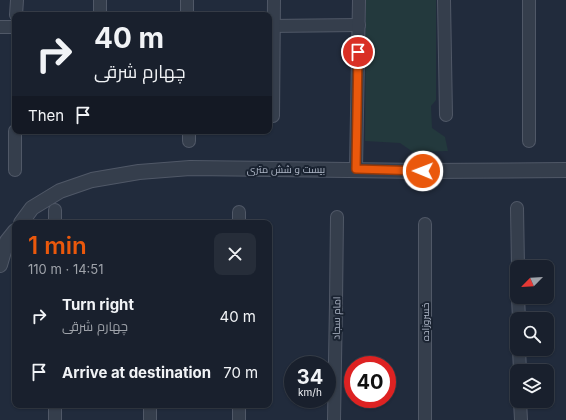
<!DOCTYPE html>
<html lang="en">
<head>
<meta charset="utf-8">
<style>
  body { margin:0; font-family:Inter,Cairo,sans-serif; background:#262d39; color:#f1f3f6; height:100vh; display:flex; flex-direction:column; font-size:15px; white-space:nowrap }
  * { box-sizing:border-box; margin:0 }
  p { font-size:13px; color:#9fa3aa }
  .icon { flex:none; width:22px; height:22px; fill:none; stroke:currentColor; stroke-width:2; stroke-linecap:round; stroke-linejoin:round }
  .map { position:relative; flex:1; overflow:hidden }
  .details { position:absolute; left:12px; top:220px; width:260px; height:188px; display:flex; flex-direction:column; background:#19202d; border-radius:8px; box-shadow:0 1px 3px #0004,0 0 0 1px #373e49 }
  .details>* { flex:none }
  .hud { position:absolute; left:12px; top:12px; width:260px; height:122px; border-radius:8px; box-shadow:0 1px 3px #0004,0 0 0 1px #373e49; background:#19202d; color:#f1f3f6; overflow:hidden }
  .needle { width:26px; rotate:246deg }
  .buttons { position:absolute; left:510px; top:260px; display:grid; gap:8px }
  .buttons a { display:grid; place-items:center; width:44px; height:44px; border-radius:8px; background:#19202d; box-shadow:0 1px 3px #0004,0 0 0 1px #373e49; font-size:20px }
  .speed { position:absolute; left:284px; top:356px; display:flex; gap:8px; font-size:20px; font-weight:700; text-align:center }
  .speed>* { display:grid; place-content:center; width:52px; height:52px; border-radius:50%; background:#19202d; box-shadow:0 1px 3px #0004,0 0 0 1px #373e49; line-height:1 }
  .speed small { font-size:10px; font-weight:400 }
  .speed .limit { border:6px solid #d22; background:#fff; color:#111 }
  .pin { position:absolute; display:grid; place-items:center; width:34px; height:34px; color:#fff; margin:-17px; border:2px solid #fff; border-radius:50%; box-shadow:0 1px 4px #0007 }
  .me { position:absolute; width:44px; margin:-22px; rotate:271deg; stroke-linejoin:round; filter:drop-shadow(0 0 3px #0008) }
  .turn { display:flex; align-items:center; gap:14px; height:84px; padding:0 16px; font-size:18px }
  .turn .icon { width:52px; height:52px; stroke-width:2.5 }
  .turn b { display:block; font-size:28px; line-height:34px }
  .then { display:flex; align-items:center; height:38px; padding:0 16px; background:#0003; gap:8px; font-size:15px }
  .round { display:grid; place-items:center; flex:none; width:42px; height:42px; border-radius:8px; background:#262d39 }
  .head { display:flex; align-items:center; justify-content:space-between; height:68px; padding:0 16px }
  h1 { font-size:24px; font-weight:600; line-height:30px; color:#ea580c }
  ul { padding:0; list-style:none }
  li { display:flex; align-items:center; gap:12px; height:56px; padding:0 16px }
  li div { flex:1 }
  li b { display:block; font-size:15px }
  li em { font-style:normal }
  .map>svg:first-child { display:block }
  .green { fill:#23393d }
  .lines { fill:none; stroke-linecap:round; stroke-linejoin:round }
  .minor-casing { stroke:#505867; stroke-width:14 }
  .tertiary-casing { stroke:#505867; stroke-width:16 }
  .minor { stroke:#353e4c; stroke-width:12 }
  .tertiary { stroke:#353e4c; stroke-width:14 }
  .route-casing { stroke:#983908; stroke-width:10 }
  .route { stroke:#ea580c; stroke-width:7 }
  .labels { text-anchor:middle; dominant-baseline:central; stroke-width:4; stroke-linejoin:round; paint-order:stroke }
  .street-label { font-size:10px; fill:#b0b8c8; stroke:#1a2331 }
</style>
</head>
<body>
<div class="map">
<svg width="566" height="420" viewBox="0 0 566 420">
  <rect width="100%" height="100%" fill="#212b3c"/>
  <path class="green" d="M366,0H436V100L431,106L432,128L445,137L448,151L413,152L400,143L365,141Z"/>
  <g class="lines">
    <g class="minor-casing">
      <g id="minor">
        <path d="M187,0V15"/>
        <path d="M444,0L446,115"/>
        <path d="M529,0V141"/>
        <path d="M16,15L17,0"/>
        <path d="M100,15V0"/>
        <path d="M269,26L359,25"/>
        <path d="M0,27H15"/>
        <path d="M273,116L274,0"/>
        <path d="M189,131V141"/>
        <path d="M356,169L359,0"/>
        <path d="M15,170V131"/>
        <path d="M517,208L518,267"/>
        <path d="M55,223V210"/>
        <path d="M239,223V212"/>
        <path d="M518,297L519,319"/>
        <path d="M519,349L520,371"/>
        <path d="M520,401L521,420"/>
        <path d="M150,405V420"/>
        <path d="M55,420V405"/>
        <path d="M239,420V405"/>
        <path d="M334,420L336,303L337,217"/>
        <path d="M425,420V224"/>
      </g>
    </g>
    <g class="tertiary-casing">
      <g id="tertiary">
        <path d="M21,223L32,208L60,191L92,180L139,172L190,168L423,171L566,170"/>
        <path d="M0,265L7,241L15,231"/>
      </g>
    </g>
    <use href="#minor" class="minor"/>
    <use href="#tertiary" class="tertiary"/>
  </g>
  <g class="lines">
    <g class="route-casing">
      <path id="route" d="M358,52L356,169L423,171"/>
    </g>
    <use href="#route" class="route"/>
  </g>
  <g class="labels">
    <g class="street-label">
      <text x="286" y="169">بیست و شش متری</text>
      <text transform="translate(336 318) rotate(-89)">امام سجاد</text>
      <text transform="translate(425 322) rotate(-90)">خسروزاده</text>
    </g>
  </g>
</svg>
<div class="buttons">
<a><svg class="needle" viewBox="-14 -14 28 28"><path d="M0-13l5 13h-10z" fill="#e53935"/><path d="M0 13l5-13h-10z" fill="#9fa3aa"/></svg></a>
<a><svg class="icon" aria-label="search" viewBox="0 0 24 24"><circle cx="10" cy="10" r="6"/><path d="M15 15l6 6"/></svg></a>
<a><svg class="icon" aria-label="layers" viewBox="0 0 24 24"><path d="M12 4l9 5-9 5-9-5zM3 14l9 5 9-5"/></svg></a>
</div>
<div class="speed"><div>34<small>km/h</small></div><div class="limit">40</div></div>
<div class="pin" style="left:358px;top:52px;background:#d93025"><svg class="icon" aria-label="arrive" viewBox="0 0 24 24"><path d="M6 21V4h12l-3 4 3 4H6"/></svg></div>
<svg class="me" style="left:423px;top:171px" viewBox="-20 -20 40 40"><circle r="17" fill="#ea580c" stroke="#fff" stroke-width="3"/><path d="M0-11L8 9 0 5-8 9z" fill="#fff"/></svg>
<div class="hud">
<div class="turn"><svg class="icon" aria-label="right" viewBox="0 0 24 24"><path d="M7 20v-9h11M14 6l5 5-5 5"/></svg><div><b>40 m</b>چهارم شرقی</div></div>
<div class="then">Then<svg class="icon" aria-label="arrive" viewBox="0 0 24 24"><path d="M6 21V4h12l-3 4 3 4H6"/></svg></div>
</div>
<section class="details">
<div class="head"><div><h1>1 min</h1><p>110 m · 14:51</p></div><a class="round"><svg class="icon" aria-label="close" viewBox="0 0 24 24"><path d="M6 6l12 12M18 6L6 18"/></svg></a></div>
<ul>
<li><svg class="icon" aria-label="right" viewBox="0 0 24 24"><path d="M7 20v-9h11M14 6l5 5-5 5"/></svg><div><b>Turn right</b><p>چهارم شرقی</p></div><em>40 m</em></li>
<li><svg class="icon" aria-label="arrive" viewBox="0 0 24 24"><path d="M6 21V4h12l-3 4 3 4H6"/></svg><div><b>Arrive at destination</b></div><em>70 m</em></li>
</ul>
</section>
</div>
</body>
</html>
